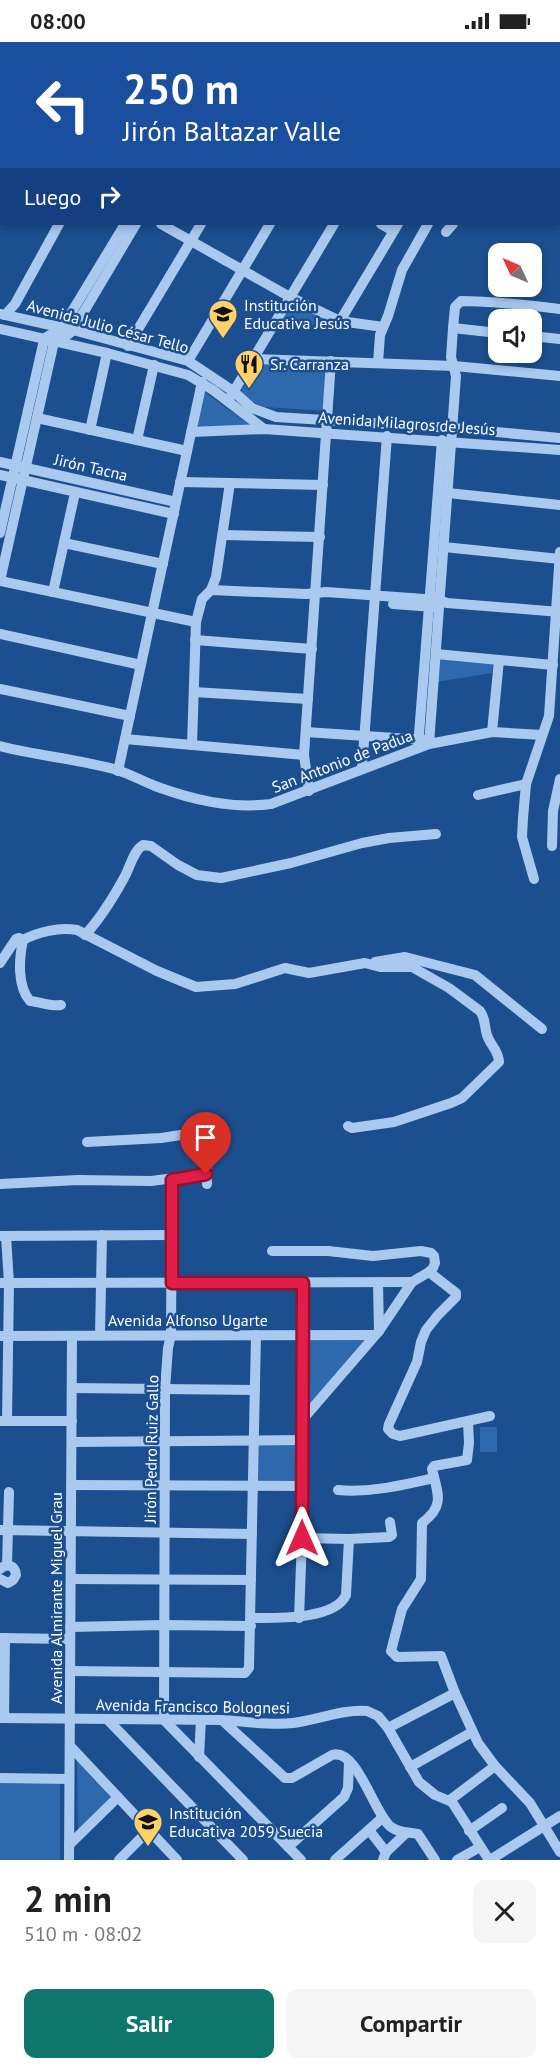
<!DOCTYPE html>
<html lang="es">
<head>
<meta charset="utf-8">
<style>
  body { margin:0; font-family:"PT Sans",sans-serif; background:#f6f6f6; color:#222; height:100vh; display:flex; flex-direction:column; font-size:22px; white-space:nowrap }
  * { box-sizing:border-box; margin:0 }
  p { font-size:20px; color:#767676 }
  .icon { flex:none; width:33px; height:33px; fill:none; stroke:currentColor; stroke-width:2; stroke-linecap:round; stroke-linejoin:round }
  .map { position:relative; height:1818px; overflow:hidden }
  .details { display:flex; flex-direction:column; background:#fff; flex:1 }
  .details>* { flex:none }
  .top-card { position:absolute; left:0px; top:0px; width:561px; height:183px; box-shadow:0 3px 9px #0003; background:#1a4fa0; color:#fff; overflow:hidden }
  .needle { width:39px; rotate:314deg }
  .controls { position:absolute; left:488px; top:201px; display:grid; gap:12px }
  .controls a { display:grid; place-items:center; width:54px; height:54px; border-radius:12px; background:#fff; box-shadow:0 3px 9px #0003; font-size:30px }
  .pin { position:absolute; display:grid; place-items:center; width:51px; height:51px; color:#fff; margin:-62px -26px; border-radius:50% 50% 50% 0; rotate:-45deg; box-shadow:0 0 6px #0007 }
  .pin .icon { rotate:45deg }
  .me { position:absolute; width:66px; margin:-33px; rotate:0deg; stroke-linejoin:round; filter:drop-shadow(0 0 4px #0008) }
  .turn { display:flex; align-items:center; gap:21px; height:126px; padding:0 24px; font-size:27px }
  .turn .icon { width:78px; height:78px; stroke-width:2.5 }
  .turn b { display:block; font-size:42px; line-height:51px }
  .then { display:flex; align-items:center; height:57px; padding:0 24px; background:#0003; gap:12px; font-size:22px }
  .round { display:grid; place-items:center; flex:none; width:63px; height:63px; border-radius:12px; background:#f6f6f6 }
  .head { display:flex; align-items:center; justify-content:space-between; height:102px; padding:0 24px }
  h1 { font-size:36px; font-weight:700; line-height:45px }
  .action { display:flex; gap:12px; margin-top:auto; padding:12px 24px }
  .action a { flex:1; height:69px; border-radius:12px; background:#0f766e; color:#fff; font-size:24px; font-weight:700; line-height:69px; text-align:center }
  .action a+a { background:#f6f6f6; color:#222 }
  .status { display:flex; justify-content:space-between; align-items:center; height:42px; padding:0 30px; background:#fff; direction:ltr }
  .status svg { height:16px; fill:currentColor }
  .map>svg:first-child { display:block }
  .green { fill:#2e69ad }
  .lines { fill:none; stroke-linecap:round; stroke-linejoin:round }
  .minor { stroke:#a9c9ee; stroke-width:10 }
  .major { stroke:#f0f6ff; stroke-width:12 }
  .route-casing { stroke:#92132f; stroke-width:15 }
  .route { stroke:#e11d48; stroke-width:10 }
  .labels { text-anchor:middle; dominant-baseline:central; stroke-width:5; stroke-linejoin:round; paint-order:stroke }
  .poi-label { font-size:16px; fill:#fff; stroke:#1b4f8f; text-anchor:start }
  .street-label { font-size:16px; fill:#fff; stroke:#1b4f8f }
</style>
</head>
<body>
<div class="status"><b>08:00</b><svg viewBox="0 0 49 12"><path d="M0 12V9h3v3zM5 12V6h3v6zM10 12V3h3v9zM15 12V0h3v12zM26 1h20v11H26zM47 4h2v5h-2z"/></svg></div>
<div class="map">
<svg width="560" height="1818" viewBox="0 0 560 1818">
  <rect width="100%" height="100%" fill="#1b4f8f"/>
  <g class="green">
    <path d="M293,260L335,280L331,284L282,280Z"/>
    <path d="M260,322L326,325L323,369L265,365L253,360L241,349L253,330L261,332L259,329Z"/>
    <path d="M204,350L251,384L197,387Z"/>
    <path d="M438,617L493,621L492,631L436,640Z"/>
    <path d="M307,1298H366L308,1365Z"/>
    <rect x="480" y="1385" width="17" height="25"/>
    <path d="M257,1402H300L299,1440H257Z"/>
    <path d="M77,1716L114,1755L78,1791Z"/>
    <path d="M0,1739L60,1740V1818H0Z"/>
  </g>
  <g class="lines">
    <g class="minor">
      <path d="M263,0L266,2"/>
      <path d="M457,0L459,2"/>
      <path d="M549,0L551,2"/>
      <path d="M21,2L22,0"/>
      <path d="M169,2L170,0"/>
      <path d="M234,2L235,0"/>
      <path d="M245,2L246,0"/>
      <path d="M309,2L310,0"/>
      <path d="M377,2L378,0"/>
      <path d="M504,2L505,0"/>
      <path d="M560,6V8"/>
      <path d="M0,19L2,20"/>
      <path d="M560,19V18"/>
      <path d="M0,34L2,32"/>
      <path d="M0,143L2,144"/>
      <path d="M161,182L290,255L340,279L383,285"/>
      <path d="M381,182L393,189"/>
      <path d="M446,190L453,182"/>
      <path d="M0,272L73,288L188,319L233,349L252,366L276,375L453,386L560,396"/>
      <path d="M5,273L15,262L59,182"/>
      <path d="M340,279L398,182"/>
      <path d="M453,286L498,291"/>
      <path d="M0,287L107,311L188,333L213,348L264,387"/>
      <path d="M531,294L560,297"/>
      <path d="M128,304L201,182"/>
      <path d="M254,317L454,324L560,334"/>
      <path d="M188,319L270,182"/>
      <path d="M378,321L380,293L388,274L402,228L428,182"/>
      <path d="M231,354L334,182"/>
      <path d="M37,376L187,409"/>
      <path d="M90,388L107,311"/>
      <path d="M191,390L264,387L560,408"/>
      <path d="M137,398L154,323"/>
      <path d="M0,420L176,460"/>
      <path d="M0,433L174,472"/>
      <path d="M180,440L323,443"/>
      <path d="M448,451L560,463"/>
      <path d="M0,491L44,298C48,291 57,292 62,286L125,182"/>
      <path d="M223,493L320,495"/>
      <path d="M64,501L163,522"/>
      <path d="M444,505L560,517"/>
      <path d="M0,539L54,300C59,294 68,295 73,288L136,182"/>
      <path d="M0,539L196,580"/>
      <path d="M211,548L306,552L326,550L439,558L447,561L560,570"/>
      <path d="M53,550L75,451"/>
      <path d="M393,562L434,565"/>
      <path d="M0,592L141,623"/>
      <path d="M195,598L312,607"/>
      <path d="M436,612L553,623"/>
      <path d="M0,647L130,674"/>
      <path d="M194,650L308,657"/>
      <path d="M306,690L425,698"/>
      <path d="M492,690L499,618"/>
      <path d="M125,697L304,713"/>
      <path d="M429,702L456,334L451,315L453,286L455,265L461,259C494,259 527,263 560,267"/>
      <path d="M192,703L196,580L202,557L211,548L216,535L230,441"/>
      <path d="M0,704C39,714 78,717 117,728C130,732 142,739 155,744C193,758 231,767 271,762L429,702L492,690L542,693"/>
      <path d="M418,705L442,398"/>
      <path d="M362,726L387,394"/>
      <path d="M118,729L202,340"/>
      <path d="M309,749L304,713L331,319"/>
      <path d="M478,753L526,742"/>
      <path d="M552,804L553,769L560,737"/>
      <path d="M534,837L522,795L523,776L526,742L549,674L560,510"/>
      <path d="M85,893C101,876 113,856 124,836C130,826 133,809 143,803L151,804L178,823L197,833L221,836L291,821L362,801L389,796L436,792"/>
      <path d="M23,898C38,890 59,885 77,888L157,929L196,945L235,942L285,926L309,931L365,921L380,925H412L449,946L480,969C486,977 484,984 487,993C490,1003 499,1009 499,1020L462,1056L451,1061L394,1080L352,1086L348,1084"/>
      <path d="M375,920L405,915L475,933L542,987"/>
      <path d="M0,921L16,897L19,896L23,898C19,917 17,944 30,959C41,960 50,965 61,963"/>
      <path d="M87,1100L161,1096L207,1089L206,1109L207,1142"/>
      <path d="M0,1142L78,1138L151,1139L206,1132"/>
      <path d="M1,1194L172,1193"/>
      <path d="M6,1194L9,1241L7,1379"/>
      <path d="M272,1209H328L373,1214L421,1209L431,1211L434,1214L435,1221L433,1226L429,1230L412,1240L379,1289L303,1377"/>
      <path d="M429,1230L456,1251V1255L438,1273L426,1288L421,1300L417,1320L389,1382L388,1387L393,1392L400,1394L490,1374"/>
      <path d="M0,1241L412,1240"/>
      <path d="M378,1241L379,1289"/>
      <path d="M100,1293L102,1193"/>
      <path d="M0,1294L375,1293"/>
      <path d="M72,1346L255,1348"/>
      <path d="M0,1379H72"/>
      <path d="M468,1380L469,1401L467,1418L434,1424L432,1427C438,1452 445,1464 422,1481L421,1537L402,1567L391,1609L397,1615L441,1614L455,1651L478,1701L495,1724L530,1761L560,1810"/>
      <path d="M72,1400L302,1398"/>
      <path d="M71,1443L302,1444"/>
      <path d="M338,1448C370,1451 402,1443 434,1436"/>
      <path d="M0,1488L252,1492"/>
      <path d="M302,1496L349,1497L389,1495L392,1493L390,1480"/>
      <path d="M7,1523L9,1450"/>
      <path d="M0,1527C7,1521 15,1523 16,1533L13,1538L8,1541L0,1537"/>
      <path d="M71,1537L251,1538"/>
      <path d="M252,1576C275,1576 335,1578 346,1553L349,1497"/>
      <path d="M299,1576L302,1496L303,1241"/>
      <path d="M70,1585L164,1583L251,1584"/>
      <path d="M0,1596L70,1597"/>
      <path d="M70,1629L245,1631L249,1626L256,1293"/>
      <path d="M0,1676L222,1678C246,1679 269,1684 293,1681C317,1678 343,1667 367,1669L378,1674L388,1686L419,1740L435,1753L452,1760L489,1818"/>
      <path d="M4,1676L5,1596"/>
      <path d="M107,1677L243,1818"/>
      <path d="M164,1678L165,1347L168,1306L171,1293L172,1138"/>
      <path d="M164,1678L301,1818"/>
      <path d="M222,1678L285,1736H292L332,1713C357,1705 374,1772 391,1785C399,1791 408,1790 418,1792L435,1818"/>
      <path d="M388,1686L455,1651"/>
      <path d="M70,1704L177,1818"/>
      <path d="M199,1715L201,1678"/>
      <path d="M410,1725L472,1690"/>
      <path d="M0,1736L69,1737"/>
      <path d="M450,1758L495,1724"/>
      <path d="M369,1788L386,1810"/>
      <path d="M469,1789L502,1766"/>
      <path d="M69,1803L118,1755"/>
      <path d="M288,1805L344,1755L348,1746L349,1719"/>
      <path d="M69,1818L72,1294"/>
      <path d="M119,1818L149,1788"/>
      <path d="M335,1818L382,1776"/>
      <path d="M383,1818L386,1810L406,1791"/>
      <path d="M457,1818L480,1805"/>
      <path d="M490,1818L560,1774"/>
    </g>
    <g class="major">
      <path d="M94,2L95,0"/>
      <path d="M105,2L106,0"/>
      <path d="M0,154L2,152"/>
      <path d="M0,174L2,171"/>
    </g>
  </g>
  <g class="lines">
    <g class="route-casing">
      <path id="route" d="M206,1132L172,1138V1241H303L302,1496"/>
    </g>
    <use href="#route" class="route"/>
  </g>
  <defs>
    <g id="school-pin" transform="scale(1.5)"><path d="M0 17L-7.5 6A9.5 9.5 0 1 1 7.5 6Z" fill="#ffd166" stroke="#1b4f8f"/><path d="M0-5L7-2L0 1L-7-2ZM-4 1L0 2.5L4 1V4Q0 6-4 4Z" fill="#111"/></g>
    <g id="restaurant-pin" transform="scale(1.5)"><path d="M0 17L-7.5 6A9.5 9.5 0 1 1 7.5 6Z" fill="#ffd166" stroke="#1b4f8f"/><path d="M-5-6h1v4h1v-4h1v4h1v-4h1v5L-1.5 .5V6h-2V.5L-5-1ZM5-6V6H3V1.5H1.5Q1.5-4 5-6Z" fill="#111"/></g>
  </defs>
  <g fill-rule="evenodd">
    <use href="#school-pin" x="223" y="272"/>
    <use href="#restaurant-pin" x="249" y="322"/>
    <use href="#school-pin" x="148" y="1780"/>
  </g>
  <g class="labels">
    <g class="poi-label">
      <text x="244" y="263">Institución<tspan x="244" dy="18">Educativa Jesús</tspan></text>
      <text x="270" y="322">Sr. Carranza</text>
      <text x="169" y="1771">Institución<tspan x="169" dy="18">Educativa 2059 Suecia</tspan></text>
    </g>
    <g class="street-label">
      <text transform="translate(108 284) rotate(15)">Avenida Julio César Tello</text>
      <text transform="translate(407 381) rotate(4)">Avenida Milagros de Jesús</text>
      <text transform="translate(91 425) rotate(13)">Jirón Tacna</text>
      <text transform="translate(342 719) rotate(-21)">San Antonio de Padua</text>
      <text x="188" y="1278">Avenida Alfonso Ugarte</text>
      <text transform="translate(151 1407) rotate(-89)">Jirón Pedro Ruiz Gallo</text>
      <text transform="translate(56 1556) rotate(-90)">Avenida Almirante Miguel Grau</text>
      <text transform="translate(193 1664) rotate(1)">Avenida Francisco Bolognesi</text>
    </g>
  </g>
</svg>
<div class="controls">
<a><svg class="needle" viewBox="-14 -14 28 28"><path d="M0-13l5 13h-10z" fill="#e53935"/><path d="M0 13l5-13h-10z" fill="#767676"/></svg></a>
<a><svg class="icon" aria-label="sound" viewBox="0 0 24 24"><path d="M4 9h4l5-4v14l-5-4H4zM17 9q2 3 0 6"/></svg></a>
</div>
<div class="pin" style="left:206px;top:1132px;background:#d93025"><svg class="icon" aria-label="arrive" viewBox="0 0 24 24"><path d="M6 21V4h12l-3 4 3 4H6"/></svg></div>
<svg class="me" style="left:302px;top:1496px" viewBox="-20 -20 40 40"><path d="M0-17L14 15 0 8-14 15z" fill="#e11d48" stroke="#fff" stroke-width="4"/></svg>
<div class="top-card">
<div class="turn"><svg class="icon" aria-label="left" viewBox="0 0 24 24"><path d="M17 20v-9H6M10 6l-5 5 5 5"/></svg><div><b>250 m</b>Jirón Baltazar Valle</div></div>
<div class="then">Luego<svg class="icon" aria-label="right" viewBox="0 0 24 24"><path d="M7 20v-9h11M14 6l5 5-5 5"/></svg></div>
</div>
</div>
<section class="details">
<div class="head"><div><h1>2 min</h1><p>510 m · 08:02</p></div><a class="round"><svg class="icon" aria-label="close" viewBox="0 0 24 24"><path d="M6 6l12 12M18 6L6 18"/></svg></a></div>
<div class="action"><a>Salir</a><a>Compartir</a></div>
</section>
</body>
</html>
